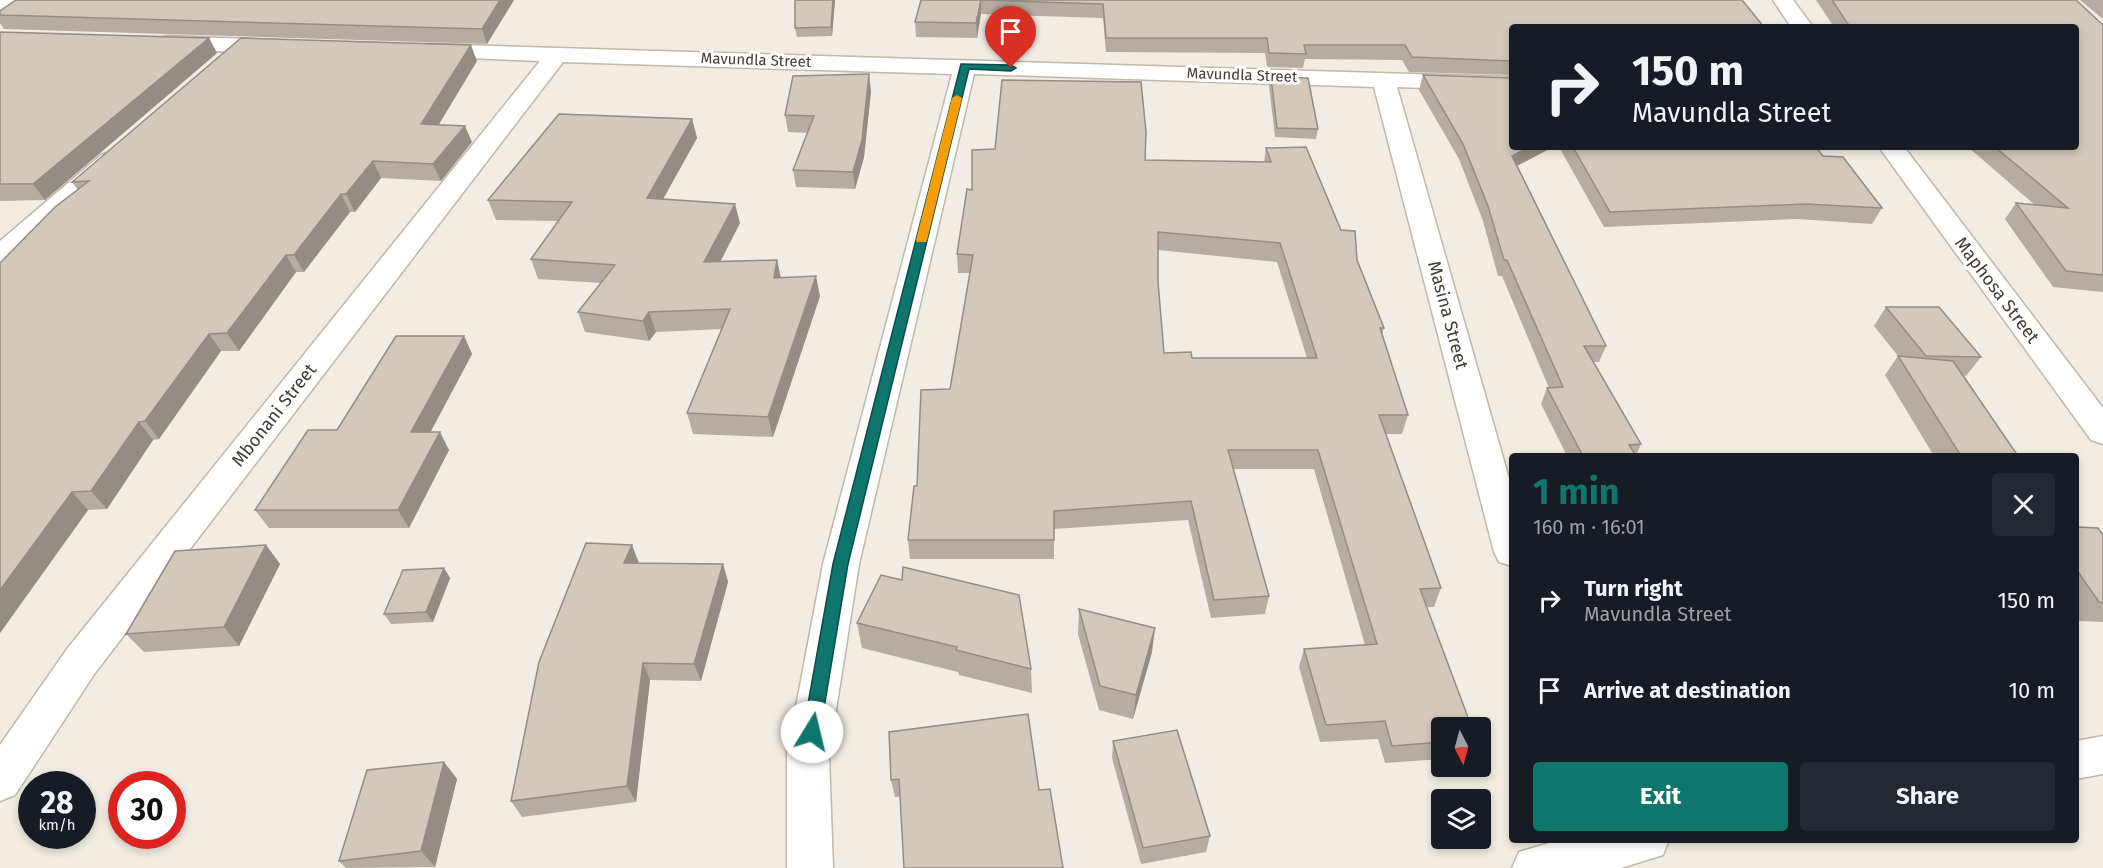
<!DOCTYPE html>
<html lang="en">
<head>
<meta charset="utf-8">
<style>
  body { margin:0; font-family:"Fira Sans",sans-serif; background:#242831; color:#f1f3f6; height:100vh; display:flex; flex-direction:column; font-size:22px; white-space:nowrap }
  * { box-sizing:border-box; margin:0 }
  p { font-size:20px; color:#9ea1a6 }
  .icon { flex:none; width:33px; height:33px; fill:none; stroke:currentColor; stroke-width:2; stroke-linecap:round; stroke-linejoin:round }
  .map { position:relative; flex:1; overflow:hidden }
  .details { position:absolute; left:1509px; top:453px; width:570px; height:390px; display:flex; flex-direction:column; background:#171b24; border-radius:6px; box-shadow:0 3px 9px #0003 }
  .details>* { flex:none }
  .top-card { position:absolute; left:1509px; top:24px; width:570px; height:126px; border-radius:6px; box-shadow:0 3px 9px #0003; background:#171b24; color:#f1f3f6; overflow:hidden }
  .needle { width:39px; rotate:174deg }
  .controls { position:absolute; left:1431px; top:717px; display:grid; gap:12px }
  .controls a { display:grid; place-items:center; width:60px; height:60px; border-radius:6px; background:#171b24; box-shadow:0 3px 9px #0003; font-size:30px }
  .speed { position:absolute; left:18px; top:771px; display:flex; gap:12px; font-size:30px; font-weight:700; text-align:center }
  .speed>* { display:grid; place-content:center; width:78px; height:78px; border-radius:50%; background:#171b24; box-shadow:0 3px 9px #0003; line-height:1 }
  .speed small { font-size:15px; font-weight:400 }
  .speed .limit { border:9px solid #d22; background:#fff; color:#111 }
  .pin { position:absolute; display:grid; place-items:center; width:51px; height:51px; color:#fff; margin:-62px -26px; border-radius:50% 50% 50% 0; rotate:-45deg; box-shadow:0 0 6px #0007 }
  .pin .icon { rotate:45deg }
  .me { position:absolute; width:66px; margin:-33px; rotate:9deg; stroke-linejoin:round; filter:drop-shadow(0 0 4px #0008) }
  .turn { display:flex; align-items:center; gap:21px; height:126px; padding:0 24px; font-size:27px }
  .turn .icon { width:78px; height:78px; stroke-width:2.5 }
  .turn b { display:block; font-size:42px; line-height:51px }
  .round { display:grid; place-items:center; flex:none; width:63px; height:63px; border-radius:6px; background:#242831 }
  .head { display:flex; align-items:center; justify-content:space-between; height:102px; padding:0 24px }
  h1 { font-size:36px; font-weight:700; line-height:45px; color:#0f766e }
  .cta { display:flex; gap:12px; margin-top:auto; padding:12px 24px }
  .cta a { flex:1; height:69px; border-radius:6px; background:#0f766e; color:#fff; font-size:24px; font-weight:700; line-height:69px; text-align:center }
  .cta a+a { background:#242831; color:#f1f3f6 }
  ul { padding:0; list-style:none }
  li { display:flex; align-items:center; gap:18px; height:90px; padding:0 24px }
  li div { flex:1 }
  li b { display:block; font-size:22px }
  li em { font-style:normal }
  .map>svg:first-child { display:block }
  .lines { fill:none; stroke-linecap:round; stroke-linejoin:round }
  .street-casing { stroke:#bfb8ab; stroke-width:3 }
  .street { fill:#fff; fill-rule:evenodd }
  .wall { fill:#b5ada1; fill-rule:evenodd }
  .shaded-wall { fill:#938d83 }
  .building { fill:#d2c9bb; stroke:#938d83; stroke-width:1.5; fill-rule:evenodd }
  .route { fill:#0f766e; stroke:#0a4d48; stroke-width:1.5 }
  .slow { fill:#f59e0b }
  .labels { text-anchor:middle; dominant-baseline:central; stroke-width:6; stroke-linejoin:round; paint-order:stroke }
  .far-street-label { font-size:15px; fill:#433d35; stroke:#fff }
  .street-label { font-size:18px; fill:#433d35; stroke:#fff }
</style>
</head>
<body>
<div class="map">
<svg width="2103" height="868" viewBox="0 0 2103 868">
  <rect width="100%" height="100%" fill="#f1ede4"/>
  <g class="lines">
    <g class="street-casing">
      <g id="street">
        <path d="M0,0H22L7,12L0,14Z"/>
        <path d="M1773,0H1793L1813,27H1791Z"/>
        <path d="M167,36L277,40L285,42L288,47L285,52L277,54L159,48L156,43L159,38Z"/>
        <path d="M428,44L1512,77V91L1397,87L1512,489V566L1499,562L1494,552L1374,87L974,74L859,564L829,754L833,868H787V754L823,564L952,74L563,62L95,673L15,795L0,801V745L67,649L540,61L420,56L417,51L420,46Z"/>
        <path d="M1879,147H1904L2103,408V444L2091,440Z"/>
        <path d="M110,152L119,155L123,160L119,165L10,261L0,263V241L101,155Z"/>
        <path d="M2103,736V774L2076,779V741Z"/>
        <path d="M1559,840H1669L1663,855L1621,868H1512L1519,852Z"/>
      </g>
    </g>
    <use href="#street" class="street"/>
  </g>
  <g class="wall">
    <path d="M514,0L487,44L4,29L0,23V11Z"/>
    <path d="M795,0H835L832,36L797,37L795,28Z"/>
    <path d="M921,0H1742L1512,27V75L1409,72L1402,60L1305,59L1303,68L1267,67L1265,53L1106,52L1103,18L981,14L977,38L916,37L915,22Z"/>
    <path d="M1816,0H2076L2103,25V292L2053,287L2005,219L2016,203L2035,205L1968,147H2076V27H1834Z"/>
    <path d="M2080,0H2103V19Z"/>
    <path d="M0,32L209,38L217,53L45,200L0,201Z"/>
    <path d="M477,61L438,125L472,142L441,181L381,178L355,212H350L304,272H296L239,351H221L159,439L153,440L107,509L88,510L0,633V263L78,190L72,182Z"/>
    <path d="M1423,75L1512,147H1553L1517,166L1606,346L1599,362H1594L1641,444L1636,456H1567L1541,404L1547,388H1549L1502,276H1498L1483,221L1459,159L1419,90Z"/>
    <path d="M1271,77L1318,129L1316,139L1275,137L1269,86Z"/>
    <path d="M871,91L864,157L855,189L796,187L793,170L808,133L788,132L785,115Z"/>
    <path d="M692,119L697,138L663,199L740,223L720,261L777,260L781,278L820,296L773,437L693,434L687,413L722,329L656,332L649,341L585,332L578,312L601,283L538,279L531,259L558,221L496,220L488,200Z"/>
    <path d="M1559,147H1816L1823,156L1882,208L1872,224L1798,219L1604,227Z"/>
    <path d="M1266,148L1341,230L1357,260L1384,328L1382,335L1408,415L1402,434H1386L1441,588L1434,607H1426L1442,728V759L1385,763L1378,739L1320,742L1299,667L1304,649L1365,645L1314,469H1233L1269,596L1265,614L1211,618L1188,520L1054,529V559H910L908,540L917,486L950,389L970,273H958L957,254L972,190L995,149L1145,160L1264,162ZM1158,250L1277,262L1307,358H1192L1164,353L1158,282Z"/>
    <path d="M1886,307L1981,357L1966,376H1964L2018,456H1934L1885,375L1898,356L1874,326Z"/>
    <path d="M464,336L472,354L430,432L449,450L409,528H269L255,510L337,430Z"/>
    <path d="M2076,527L2103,535V622L2079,621L2076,616Z"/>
    <path d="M266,545L280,564L239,646L144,652L126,634Z"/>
    <path d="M639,563L723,564L728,582L701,681L650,680L636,802L522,817L511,801Z"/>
    <path d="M444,568L450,578L433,622L391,624L384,614Z"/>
    <path d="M881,575L1031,669L1032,693L959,675L958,672L862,648L857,623Z"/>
    <path d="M1079,609L1152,652L1133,719L1099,710L1078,634Z"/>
    <path d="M889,732L1039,790L895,797L891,780Z"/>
    <path d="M1113,741L1210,836L1206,852L1141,864L1112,758Z"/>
    <path d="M444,762L457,779L435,867L346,868L339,861Z"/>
  </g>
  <g class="shaded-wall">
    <path d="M500,0H514L487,44L482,29Z"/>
    <path d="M833,0H835L832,36L831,27Z"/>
    <path d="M981,0V14L977,38L976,23Z"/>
    <path d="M209,38L217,53L45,200L33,184Z"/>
    <path d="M471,45L477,61L429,141L421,124Z"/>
    <path d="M869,74L871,91L864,157L855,189L853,172Z"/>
    <path d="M692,119L697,138L653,217L647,198Z"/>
    <path d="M465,126L472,142L441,181L433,164Z"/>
    <path d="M1529,147H1553L1507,171L1512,156Z"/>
    <path d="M373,161L381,178L355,212L346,194Z"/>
    <path d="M341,194L350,212L304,272L294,255Z"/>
    <path d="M735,204L740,223L710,282L704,262Z"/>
    <path d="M286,255L296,272L239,351L227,333Z"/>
    <path d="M777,260L781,280L774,278Z"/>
    <path d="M816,276L820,296L773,437L768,417Z"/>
    <path d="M649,312L656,332L649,341L643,321Z"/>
    <path d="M209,334L221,351L159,439L145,421Z"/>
    <path d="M464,336L472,354L421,450L411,432Z"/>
    <path d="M139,422L153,440L107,509L91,491Z"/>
    <path d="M440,432L449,450L409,528L398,510Z"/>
    <path d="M72,492L88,510L0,633V590Z"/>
    <path d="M266,545L280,564L239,646L224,627Z"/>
    <path d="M632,545L639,563H624Z"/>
    <path d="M723,564L728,582L701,681L694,664Z"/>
    <path d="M444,568L450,578L433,622L426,612Z"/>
    <path d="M1155,628L1152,652L1133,719L1136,695Z"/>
    <path d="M643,663L650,680L636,802L627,786Z"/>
    <path d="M444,762L457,779L435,867L421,851Z"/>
  </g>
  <g class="building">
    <path d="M16,0H500L482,29L0,15V11Z"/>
    <path d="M795,0H833L831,27L795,28Z"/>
    <path d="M921,0H1742L1764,27H1512V61L1412,57L1405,45H1304L1306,54L1269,53L1267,38H1106L1103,4L981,0L976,23L915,22Z"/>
    <path d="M1832,0H2076L2103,25V275L2066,271L2016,203L2068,208L1995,147H2076V27H1852L1848,24Z"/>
    <path d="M0,32L209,38L33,184H0Z"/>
    <path d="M241,38L471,45L421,124L465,126L433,164L373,161L346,194H341L294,255H286L227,333L209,334L145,421L139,422L91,491L72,492L0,590V263L55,207L89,181L72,182Z"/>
    <path d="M869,74L862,140L853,172L793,170L814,116L785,115L793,76Z"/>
    <path d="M1423,75L1512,78V147H1529L1512,156L1606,346H1584L1641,444L1629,445L1636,456H1583L1547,388L1563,387L1507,260H1504L1488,206L1463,144Z"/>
    <path d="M1271,77L1308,78L1318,129L1277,128Z"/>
    <path d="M1002,80L1141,82L1146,132L1145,160L1271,162L1266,148L1306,147L1341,230L1355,231L1357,260L1384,328H1380L1408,415H1379L1441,588L1420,589L1472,728H1442V742L1392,746L1385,721L1326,725L1304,649L1377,644L1318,450H1228L1269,596L1214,600L1191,501L1054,511V540H908L914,486H917L921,390L950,389L973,255L957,254L967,189L972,190V150L995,149ZM1158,232L1280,243L1317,358H1192L1191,352L1164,353L1158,282Z"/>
    <path d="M559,114L692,119L647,198L735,204L704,262L777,260L774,278L816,276L768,417L687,413L730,309L649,312L643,321L578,312L615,265L531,259L572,202L488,200Z"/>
    <path d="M1573,147H1816L1823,156L1843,157L1882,208L1806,204L1610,212Z"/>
    <path d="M1886,307H1939L1981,357L1926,356Z"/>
    <path d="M396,336H464L411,432H440L398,510H255L308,430H337Z"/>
    <path d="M1898,356L1953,361L2018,456H1961Z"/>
    <path d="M2076,527L2098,528L2103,535V603L2099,602L2076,569Z"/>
    <path d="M586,543L632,545L624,563L723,564L694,664L643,663L627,786L511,801L539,662Z"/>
    <path d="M266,545L224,627L126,634L175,551Z"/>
    <path d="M903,567L1019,595L1031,669L956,650L957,647L857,623L881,575L902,580Z"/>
    <path d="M444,568L426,612L384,614L403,570Z"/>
    <path d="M1079,609L1155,628L1136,695L1100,686Z"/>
    <path d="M1028,714L1039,790L1050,789L1063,868H904L899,779L891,780L889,732Z"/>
    <path d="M1177,730L1210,836L1143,848L1113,741Z"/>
    <path d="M444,762L421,851L339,861L367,770Z"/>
  </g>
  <path class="route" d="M961,64L1011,65L1016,68L1011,71L969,69L848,564L820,732L818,738L812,740L806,738L803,732L833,564Z"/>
  <path class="slow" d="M957,95L962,98L927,240L926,242H917L916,240L952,98Z"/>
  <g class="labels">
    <g class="far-street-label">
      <text transform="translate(756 60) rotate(2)">Mavundla Street</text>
      <text transform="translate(1242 75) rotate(2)">Mavundla Street</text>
    </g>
    <g class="street-label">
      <text transform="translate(1997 290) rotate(53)">Maphosa Street</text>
      <text transform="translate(1448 315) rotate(75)">Masina Street</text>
      <text transform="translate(274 415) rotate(-52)">Mbonani Street</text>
    </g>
  </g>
</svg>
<div class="controls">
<a><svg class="needle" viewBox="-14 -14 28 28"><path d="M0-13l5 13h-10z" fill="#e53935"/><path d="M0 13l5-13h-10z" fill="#9ea1a6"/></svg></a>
<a><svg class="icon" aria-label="layers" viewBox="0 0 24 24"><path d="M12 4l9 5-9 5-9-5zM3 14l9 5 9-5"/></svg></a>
</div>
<div class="speed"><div>28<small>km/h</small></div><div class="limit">30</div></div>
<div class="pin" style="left:1011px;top:68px;background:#d93025"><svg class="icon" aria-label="arrive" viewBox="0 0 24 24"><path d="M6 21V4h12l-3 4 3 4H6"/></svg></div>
<svg class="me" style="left:812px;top:732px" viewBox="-20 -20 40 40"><circle r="19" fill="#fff"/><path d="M0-13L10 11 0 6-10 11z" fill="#0f766e"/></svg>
<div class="top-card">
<div class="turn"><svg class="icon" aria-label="right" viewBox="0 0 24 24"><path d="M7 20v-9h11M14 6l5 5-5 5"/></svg><div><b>150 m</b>Mavundla Street</div></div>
</div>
<section class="details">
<div class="head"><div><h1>1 min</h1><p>160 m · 16:01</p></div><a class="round"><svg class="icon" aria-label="close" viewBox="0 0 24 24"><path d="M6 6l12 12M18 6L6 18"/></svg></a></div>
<ul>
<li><svg class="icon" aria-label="right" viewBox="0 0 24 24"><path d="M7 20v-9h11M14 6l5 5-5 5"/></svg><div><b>Turn right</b><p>Mavundla Street</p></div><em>150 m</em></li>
<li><svg class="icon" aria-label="arrive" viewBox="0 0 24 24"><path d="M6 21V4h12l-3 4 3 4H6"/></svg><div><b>Arrive at destination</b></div><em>10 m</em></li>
</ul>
<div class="cta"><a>Exit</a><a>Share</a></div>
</section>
</div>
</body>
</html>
